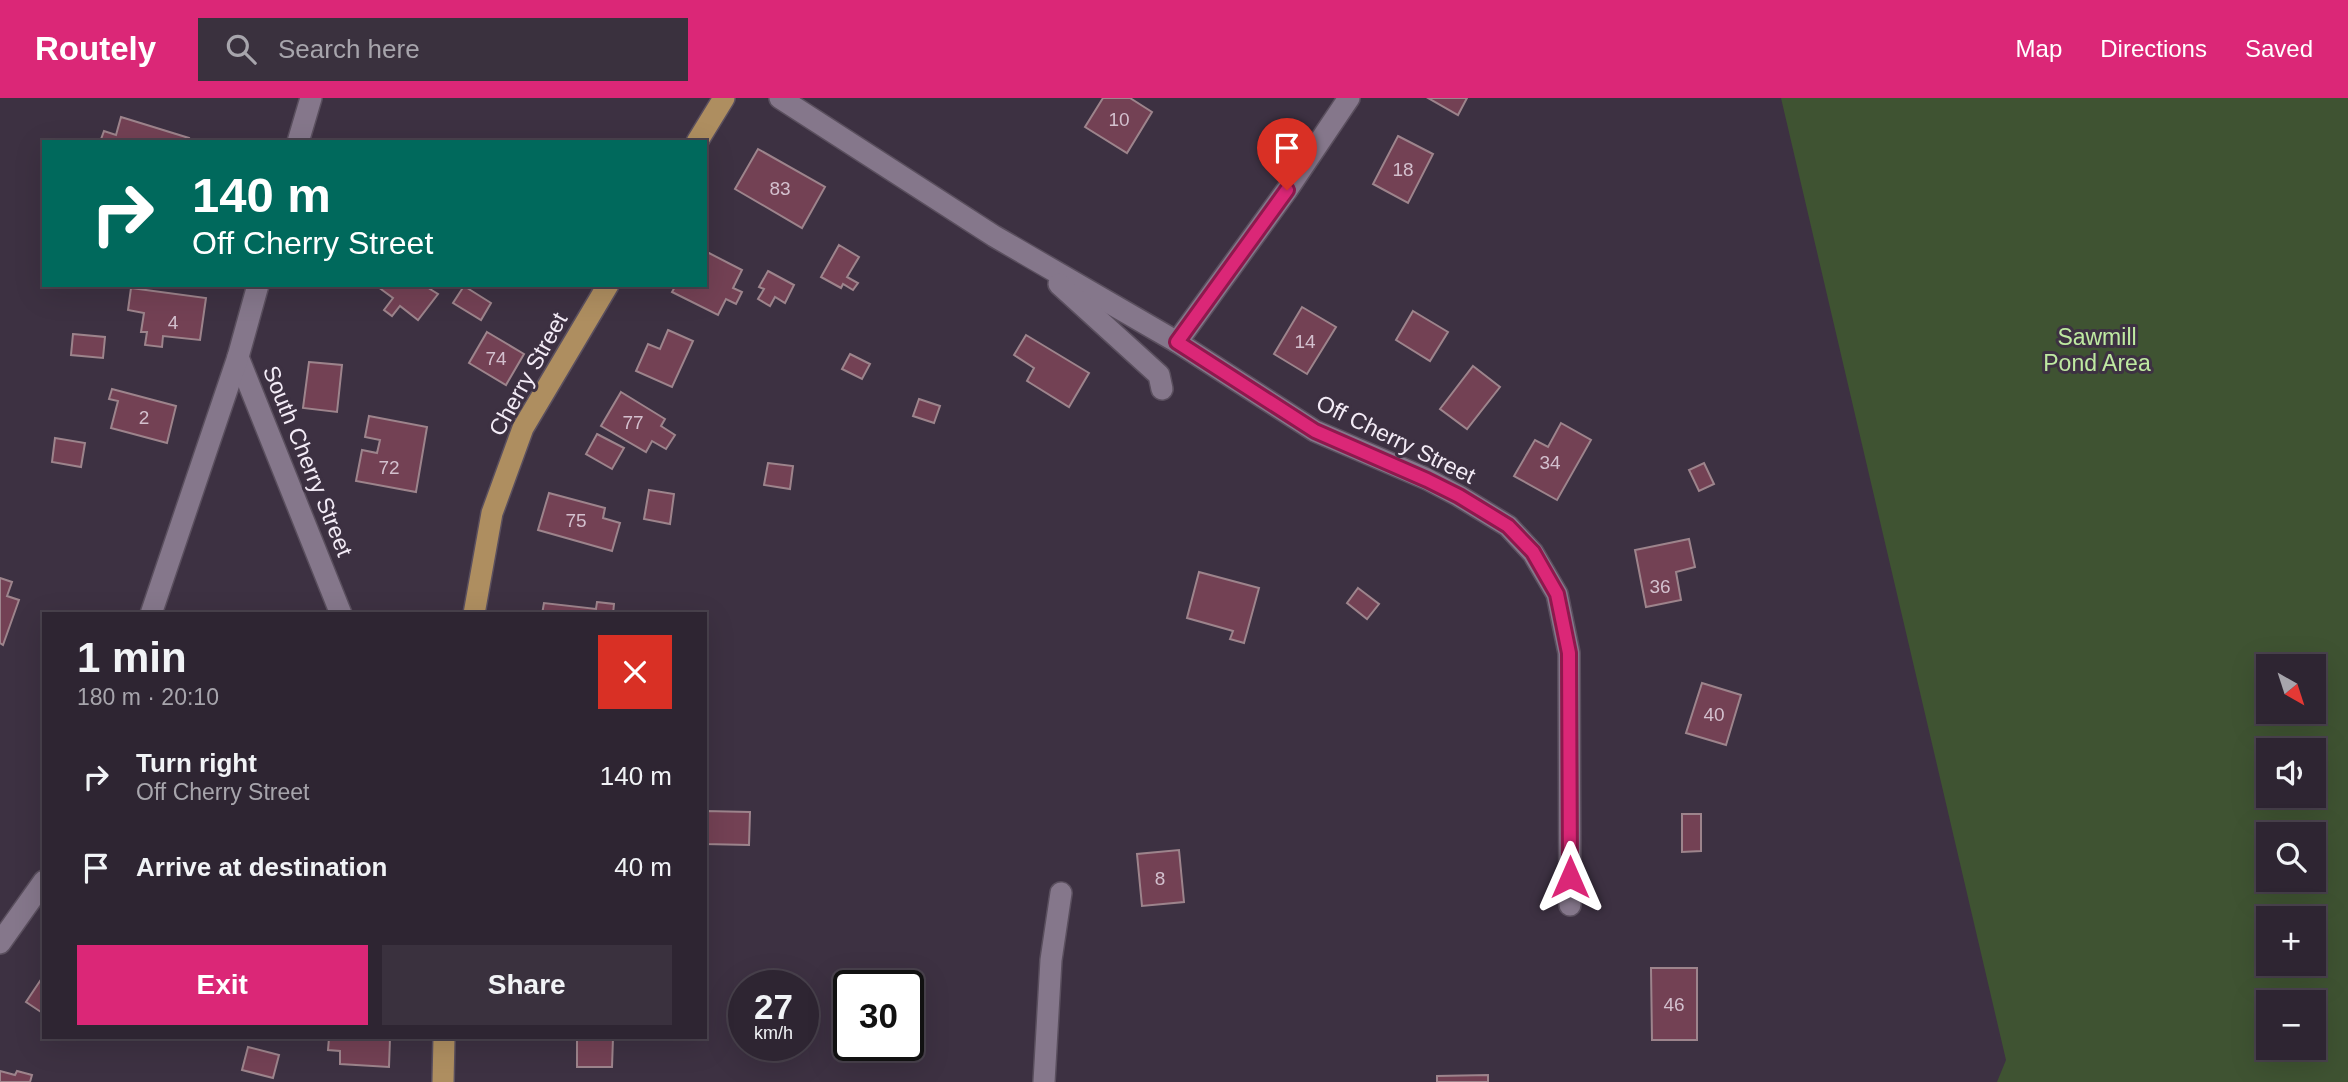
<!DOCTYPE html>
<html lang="en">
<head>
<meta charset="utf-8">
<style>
  body { margin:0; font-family:Helvetica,sans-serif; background:#3a313e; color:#f1f3f6; height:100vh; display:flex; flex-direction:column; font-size:26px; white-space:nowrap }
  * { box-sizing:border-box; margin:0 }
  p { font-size:23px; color:#a7a5ac }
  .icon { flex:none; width:38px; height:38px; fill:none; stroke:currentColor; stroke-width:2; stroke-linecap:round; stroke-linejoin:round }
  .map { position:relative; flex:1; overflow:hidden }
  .sheet { position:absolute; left:42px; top:514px; width:665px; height:427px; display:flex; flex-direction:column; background:#2e2532; border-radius:0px; box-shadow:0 7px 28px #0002,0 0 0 2px #49424d }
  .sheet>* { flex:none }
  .guide { position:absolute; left:42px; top:42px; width:665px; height:147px; border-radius:0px; box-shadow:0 7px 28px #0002,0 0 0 2px #49424d; background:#00695c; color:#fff; overflow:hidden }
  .needle { width:46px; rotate:141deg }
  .controls { position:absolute; left:2256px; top:556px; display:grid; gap:14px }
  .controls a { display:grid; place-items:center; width:70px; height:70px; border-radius:0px; background:#2e2532; box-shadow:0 7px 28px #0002,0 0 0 2px #49424d; font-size:35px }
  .speed { position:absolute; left:728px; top:872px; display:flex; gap:14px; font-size:35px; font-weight:700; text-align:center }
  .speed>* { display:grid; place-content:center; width:91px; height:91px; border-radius:50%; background:#2e2532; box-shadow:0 7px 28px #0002,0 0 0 2px #49424d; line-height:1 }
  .speed small { font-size:18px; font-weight:400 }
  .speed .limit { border:4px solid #111; border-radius:10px; background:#fff; color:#111 }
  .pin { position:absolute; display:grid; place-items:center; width:60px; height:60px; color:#fff; margin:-72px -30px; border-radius:50% 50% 50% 0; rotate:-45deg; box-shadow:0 0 7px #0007 }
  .pin .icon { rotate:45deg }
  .me { position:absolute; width:77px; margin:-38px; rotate:0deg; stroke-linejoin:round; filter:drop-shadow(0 0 5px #0008) }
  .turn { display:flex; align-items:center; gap:24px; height:147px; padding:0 35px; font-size:32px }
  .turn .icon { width:91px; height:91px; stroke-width:2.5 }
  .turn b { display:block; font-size:49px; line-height:60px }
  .round { display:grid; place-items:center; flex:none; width:74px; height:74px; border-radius:0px; background:#3a313e }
  .summary { display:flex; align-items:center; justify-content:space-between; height:119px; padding:0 35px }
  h1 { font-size:42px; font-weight:800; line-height:52px }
  .action { display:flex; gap:14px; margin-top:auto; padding:14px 35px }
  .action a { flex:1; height:80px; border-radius:0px; background:#db2777; color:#fff; font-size:28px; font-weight:800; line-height:80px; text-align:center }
  .action a+a { background:#3a313e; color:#f1f3f6 }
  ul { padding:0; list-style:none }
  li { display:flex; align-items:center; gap:21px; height:91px; padding:0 35px }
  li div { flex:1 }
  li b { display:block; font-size:26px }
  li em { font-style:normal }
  header { display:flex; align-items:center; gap:42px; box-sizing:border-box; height:98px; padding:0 35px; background:#db2777; color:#fff }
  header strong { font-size:33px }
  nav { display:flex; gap:38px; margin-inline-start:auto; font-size:24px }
  .search { width:490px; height:63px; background:#3a313e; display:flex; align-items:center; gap:18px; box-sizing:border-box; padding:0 24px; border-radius:0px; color:#a7a5ac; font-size:26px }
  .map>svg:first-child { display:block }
  .green { fill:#3f5332; fill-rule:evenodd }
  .building { fill:#734154; stroke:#9d848c; stroke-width:2 }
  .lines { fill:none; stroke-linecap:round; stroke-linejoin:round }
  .minor-casing { stroke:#5a4f5e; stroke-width:24 }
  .major-casing { stroke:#5a4f5e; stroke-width:24 }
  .minor { stroke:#85778b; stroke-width:21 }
  .major { stroke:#ae8e60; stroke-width:21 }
  .route-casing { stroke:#8e194d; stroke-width:18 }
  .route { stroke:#db2777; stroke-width:12 }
  .labels { text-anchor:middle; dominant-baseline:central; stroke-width:6; stroke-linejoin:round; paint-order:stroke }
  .number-label { font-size:19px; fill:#d3c0ce }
  .park-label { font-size:23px; fill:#bee9a1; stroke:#3d3142 }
  .street-label { font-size:23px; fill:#f3ebf6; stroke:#3d3142 }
</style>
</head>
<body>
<header>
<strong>Routely</strong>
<div class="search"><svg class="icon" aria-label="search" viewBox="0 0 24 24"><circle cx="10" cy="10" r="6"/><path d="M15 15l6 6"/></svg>Search here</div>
<nav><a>Map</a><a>Directions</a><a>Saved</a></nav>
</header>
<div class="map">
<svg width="2348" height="984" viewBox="0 0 2348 984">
  <rect width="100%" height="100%" fill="#3d3142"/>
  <path class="green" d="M1781,0H2348V984H1997L2006,962ZM2268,569H2314V614H2268ZM2268,653H2314V698H2268ZM2268,737H2314V782H2268ZM2268,821H2314V866H2268ZM2268,905H2314V950H2268Z"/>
  <g class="building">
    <path d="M1103,0H1130L1152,14L1127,55L1085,29Z"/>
    <path d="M1428,0H1467L1458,17Z"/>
    <path d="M121,19L189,40L188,44H100L104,33L116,37Z"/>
    <path d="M1398,38L1433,56L1408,105L1373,86Z"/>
    <path d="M758,51L825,89L802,130L735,91Z"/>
    <path d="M839,147L859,159L847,179L858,185L853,192L843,186L841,190L821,179Z"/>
    <path d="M705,153L742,172L733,190L742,194L736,206L726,201L718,217L672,194L676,187H705Z"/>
    <path d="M768,173L794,187L785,205L775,199L770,208L758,201L764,191L759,189Z"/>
    <path d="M380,187H433L430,191L438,196L418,222L400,208L392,218L384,212L393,200L378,189Z"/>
    <path d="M464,188L491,205L481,222L453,205Z"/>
    <path d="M131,190L206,200L200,242L163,238L162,249L145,247L147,234H141L144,215L128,212Z"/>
    <path d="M1302,209L1336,229L1307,276L1274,256Z"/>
    <path d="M1413,213L1448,234L1430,263L1396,242Z"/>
    <path d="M668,232L693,243L672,289L636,273L648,246L660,251Z"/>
    <path d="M487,234L524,256L506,287L469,265Z"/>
    <path d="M73,236L105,239L103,260L71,257Z"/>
    <path d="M1026,237L1089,275L1069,309L1027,283L1034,270L1014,257Z"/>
    <path d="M850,256L870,266L862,281L842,271Z"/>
    <path d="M309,264L342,267L337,314L303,310Z"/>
    <path d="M1473,268L1500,289L1467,331L1440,311Z"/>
    <path d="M112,291L176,308L167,345L111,330L118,303L109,301Z"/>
    <path d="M621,294L665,321L661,328L675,337L666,351L652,343L646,354L601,328Z"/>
    <path d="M919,301L940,308L934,325L913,318Z"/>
    <path d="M369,318L427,329L416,394L356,383L362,352L377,355L380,342L365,339Z"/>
    <path d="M1561,325L1591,342L1557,402L1514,378L1535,342L1548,349Z"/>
    <path d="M597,336L624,350L612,371L586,356Z"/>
    <path d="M55,340L85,345L81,369L52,364Z"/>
    <path d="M768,365L793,368L790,391L764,387Z"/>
    <path d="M1704,365L1714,386L1699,393L1689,372Z"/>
    <path d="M649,392L674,396L670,426L644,421Z"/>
    <path d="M549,395L605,410L603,420L620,425L612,453L538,432Z"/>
    <path d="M1689,441L1695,469L1676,474L1681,502L1646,509L1635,452Z"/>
    <path d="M1199,474L1259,490L1244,545L1230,541L1233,533L1187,520Z"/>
    <path d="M0,480L12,484L7,498L19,502L3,547L0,545Z"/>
    <path d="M1358,490L1379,506L1367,521L1347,505Z"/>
    <path d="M597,504L614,506L613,516H542L544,505L596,511Z"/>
    <path d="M1702,585L1741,597L1726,647L1686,635Z"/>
    <path d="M705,713L750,714L749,747L705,746Z"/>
    <path d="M1682,716H1701V753L1682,754Z"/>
    <path d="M1179,752L1184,804L1142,808L1137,756Z"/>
    <path d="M1651,870H1697V942H1652Z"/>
    <path d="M44,877V916L26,904Z"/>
    <rect x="908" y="906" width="10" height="29"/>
    <path d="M329,940H390L389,969L340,966V953L328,952Z"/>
    <path d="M577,940H613L612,969H577Z"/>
    <path d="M248,949L279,957L273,980L242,972Z"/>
    <path d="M0,973L15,977L17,973L32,977L30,984H0Z"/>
    <path d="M1488,977V984H1437V978Z"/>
  </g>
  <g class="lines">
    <g class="minor-casing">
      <g id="minor">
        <path d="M780,0L994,138L1177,244L1315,333L1427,381L1459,398L1508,428L1533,455L1557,496L1569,555L1570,807"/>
        <path d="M298,44L311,0"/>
        <path d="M1059,186L1159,277L1162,291"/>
        <path d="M1177,244L1287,92L1349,0"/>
        <path d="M238,259L341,516"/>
        <path d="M151,516L238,259L258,187"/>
        <path d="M0,845L44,783"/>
        <path d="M1044,984L1051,862L1061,795"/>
      </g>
    </g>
    <g class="major-casing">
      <g id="major">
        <path d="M697,44L724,0"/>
        <path d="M474,516L492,415L523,330L608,187"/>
        <path d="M443,984L444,940"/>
      </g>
    </g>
    <use href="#minor" class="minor"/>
    <use href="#major" class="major"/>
  </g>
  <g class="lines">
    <g class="route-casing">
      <path id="route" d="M1287,92L1177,244L1315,333L1427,382L1459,398L1508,428L1533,454L1557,496L1569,555L1570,779"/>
    </g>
    <use href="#route" class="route"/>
  </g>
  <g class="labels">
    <g class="number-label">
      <text x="1119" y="21">10</text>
      <text x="1403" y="71">18</text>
      <text x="780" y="90">83</text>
      <text x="173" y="224">4</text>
      <text x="1305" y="243">14</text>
      <text x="496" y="260">74</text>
      <text x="144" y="319">2</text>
      <text x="633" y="324">77</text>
      <text x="1550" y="364">34</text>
      <text x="389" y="369">72</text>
      <text x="576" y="422">75</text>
      <text x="1660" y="488">36</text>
      <text x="1714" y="616">40</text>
      <text x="1160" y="780">8</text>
      <text x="1674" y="906">46</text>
    </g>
    <g class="park-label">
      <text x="2097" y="239">Sawmill<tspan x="2097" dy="26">Pond Area</tspan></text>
    </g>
    <g class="street-label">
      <text transform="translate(528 276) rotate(-61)">Cherry Street</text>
      <text transform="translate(1396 341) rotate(26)">Off Cherry Street</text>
      <text transform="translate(308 363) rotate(68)">South Cherry Street</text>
    </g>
  </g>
</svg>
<div class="controls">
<a><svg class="needle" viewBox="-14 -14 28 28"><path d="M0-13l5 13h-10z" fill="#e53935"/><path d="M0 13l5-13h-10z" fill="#a7a5ac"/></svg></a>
<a><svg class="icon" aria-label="sound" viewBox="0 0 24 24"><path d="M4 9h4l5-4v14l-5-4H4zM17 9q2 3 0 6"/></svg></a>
<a><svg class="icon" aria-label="search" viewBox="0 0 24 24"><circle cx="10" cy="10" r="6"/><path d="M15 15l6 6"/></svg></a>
<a>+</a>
<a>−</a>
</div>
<div class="speed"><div>27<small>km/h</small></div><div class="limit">30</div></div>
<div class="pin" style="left:1287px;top:92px;background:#d93025"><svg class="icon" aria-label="arrive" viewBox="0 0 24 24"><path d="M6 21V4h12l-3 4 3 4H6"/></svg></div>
<svg class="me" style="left:1570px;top:779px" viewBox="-20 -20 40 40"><path d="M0-17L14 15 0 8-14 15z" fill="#db2777" stroke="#fff" stroke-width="4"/></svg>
<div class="guide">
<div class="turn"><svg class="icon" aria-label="right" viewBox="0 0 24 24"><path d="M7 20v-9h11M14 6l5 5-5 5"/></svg><div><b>140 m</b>Off Cherry Street</div></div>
</div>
<section class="sheet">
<div class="summary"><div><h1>1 min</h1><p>180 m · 20:10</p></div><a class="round" style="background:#d93025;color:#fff"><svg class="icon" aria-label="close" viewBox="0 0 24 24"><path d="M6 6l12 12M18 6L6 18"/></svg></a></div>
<ul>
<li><svg class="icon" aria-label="right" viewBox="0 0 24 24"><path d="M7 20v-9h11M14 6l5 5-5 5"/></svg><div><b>Turn right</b><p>Off Cherry Street</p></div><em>140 m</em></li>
<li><svg class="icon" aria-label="arrive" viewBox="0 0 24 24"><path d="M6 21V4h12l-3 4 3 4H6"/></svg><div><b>Arrive at destination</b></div><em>40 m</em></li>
</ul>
<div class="action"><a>Exit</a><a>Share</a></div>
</section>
</div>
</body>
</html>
